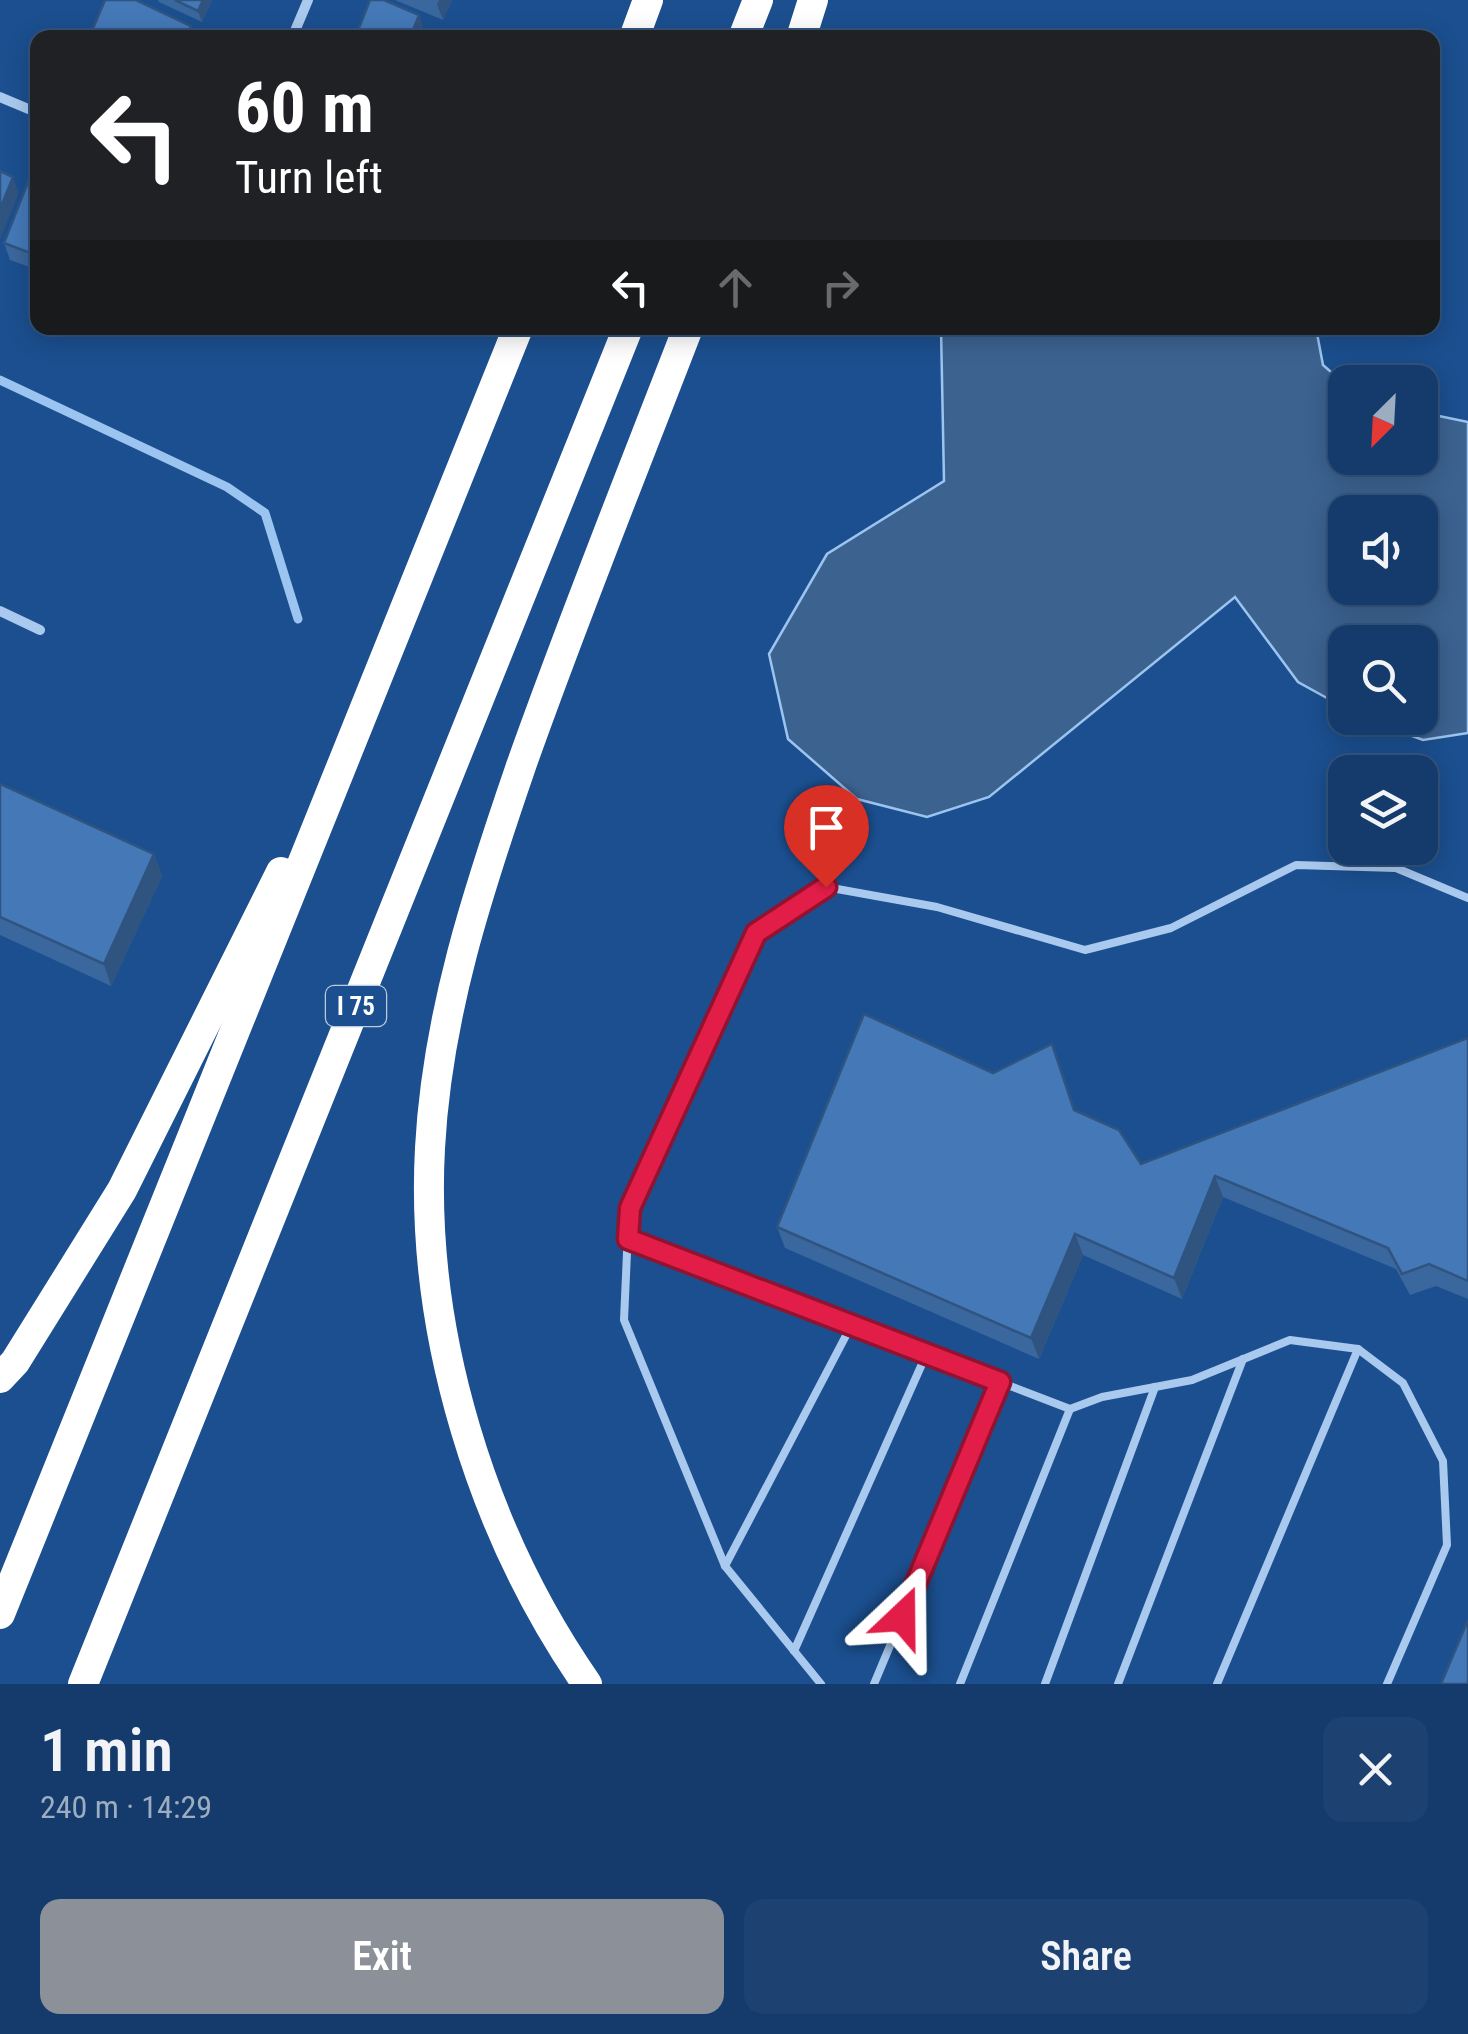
<!DOCTYPE html>
<html lang="en">
<head>
<meta charset="utf-8">
<style>
  body { margin:0; font-family:"Roboto Condensed",sans-serif; background:#1d4271; color:#f1f3f6; height:100vh; display:flex; flex-direction:column; font-size:38px; white-space:nowrap }
  * { box-sizing:border-box; margin:0 }
  p { font-size:32px; color:#9dadc1 }
  .icon { flex:none; width:55px; height:55px; fill:none; stroke:currentColor; stroke-width:2; stroke-linecap:round; stroke-linejoin:round }
  .map { position:relative; height:1684px; overflow:hidden }
  .details { display:flex; flex-direction:column; background:#143b6b; flex:1 }
  .details>* { flex:none }
  .top-card { position:absolute; left:30px; top:30px; width:1410px; height:305px; border-radius:20px; box-shadow:0 5px 25px #0003,0 0 0 2px #33557e; background:#202124; color:#fff; overflow:hidden }
  .needle { width:65px; rotate:204deg }
  .controls { position:absolute; left:1328px; top:365px; display:grid; gap:20px }
  .controls a { display:grid; place-items:center; width:110px; height:110px; border-radius:20px; background:#143b6b; box-shadow:0 5px 25px #0003,0 0 0 2px #33557e; font-size:50px }
  .pin { position:absolute; display:grid; place-items:center; width:85px; height:85px; color:#fff; margin:-102px -42px; border-radius:50% 50% 50% 0; rotate:-45deg; box-shadow:0 0 10px #0007 }
  .pin .icon { rotate:45deg }
  .me { position:absolute; width:110px; margin:-55px; rotate:23deg; stroke-linejoin:round; filter:drop-shadow(0 0 8px #0008) }
  .turn { display:flex; align-items:center; gap:35px; height:210px; padding:0 40px; font-size:45px }
  .turn .icon { width:130px; height:130px; stroke-width:2.5 }
  .turn b { display:block; font-size:70px; line-height:85px }
  .lanes { display:flex; align-items:center; height:95px; padding:0 40px; background:#0003; justify-content:center; gap:50px; direction:ltr }
  .lanes .off { opacity:.35 }
  .round { display:grid; place-items:center; flex:none; width:105px; height:105px; border-radius:20px; background:#1d4271 }
  .headline { display:flex; align-items:center; justify-content:space-between; height:170px; padding:0 40px }
  h1 { font-size:60px; font-weight:600; line-height:75px }
  .primary-button { display:flex; gap:20px; margin-top:auto; padding:20px 40px }
  .primary-button a { flex:1; height:115px; border-radius:20px; background:#8c9099; color:#fff; font-size:40px; font-weight:600; line-height:115px; text-align:center }
  .primary-button a+a { background:#1d4271; color:#f1f3f6 }
  .map>svg:first-child { display:block }
  .water { fill:#3c6290; stroke:#9cc4f0; stroke-width:2.5; fill-rule:evenodd }
  .lines { fill:none; stroke-linecap:round; stroke-linejoin:round }
  .stream { stroke:#9cc4f0; stroke-width:9 }
  .lane { stroke:#a9c9ee; stroke-width:8 }
  .street { stroke:#a9c9ee; stroke-width:10 }
  .highway { stroke:#fff; stroke-width:30 }
  .wall { fill:#3a679d }
  .shaded-wall { fill:#305480 }
  .building { fill:#4478b7; stroke:#305480; stroke-width:2.5 }
  .route-casing { stroke:#92132f; stroke-width:25 }
  .route { stroke:#e11d48; stroke-width:18 }
  .labels { text-anchor:middle; dominant-baseline:central; stroke-width:10; stroke-linejoin:round; paint-order:stroke }
  .shield { fill:#1b4f8f; stroke:#bbcadd; stroke-width:2.5 }
  .shield-label { font-size:25px; font-weight:bold; fill:#fff }
</style>
</head>
<body>
<div class="map">
<svg width="1468" height="1684" viewBox="0 0 1468 1684">
  <rect width="100%" height="100%" fill="#1b4f8f"/>
  <path class="water" d="M941,328H1316L1323,365L1345,384V458H1420V412L1468,422V733L1423,740L1363,718H1420V642H1345V708L1298,682L1235,597L989,797L927,817L857,799L788,739L769,654L827,554L944,481ZM1345,512H1420V588H1345Z"/>
  <g class="lines">
    <path class="stream" d="M0,380L227,487L265,513L298,619"/>
    <g class="lane">
      <path d="M628,1239L1070,1409L1102,1397L1192,1380L1290,1340L1358,1349L1403,1383L1443,1461L1447,1545L1387,1684"/>
      <path d="M725,1566L851,1326"/>
      <path d="M794,1651L926,1355"/>
      <path d="M821,1684L725,1566L624,1320L629,1208L756,933L826,887L937,907L1085,950L1171,928L1296,865L1396,868L1468,898"/>
      <path d="M874,1684L1000,1383"/>
      <path d="M960,1684L1070,1409"/>
      <path d="M1045,1684L1155,1387"/>
      <path d="M1118,1684L1243,1359"/>
      <path d="M1217,1684L1358,1349"/>
    </g>
    <g class="street">
      <path d="M292,38L308,0"/>
      <path d="M0,97L38,113"/>
      <path d="M0,611L40,630"/>
    </g>
    <g class="highway">
      <path d="M634,38L648,0"/>
      <path d="M743,38L758,0"/>
      <path d="M801,38L813,0"/>
      <path d="M0,1378L15,1362L122,1190L281,872"/>
      <path d="M0,1614L518,328"/>
      <path d="M83,1684L628,328"/>
      <path d="M587,1684C482,1533 420,1333 430,1148C437,1015 478,891 521,766C573,619 632,473 688,328"/>
    </g>
  </g>
  <g class="wall">
    <path d="M158,0H212L202,22L159,2Z"/>
    <path d="M395,0H452L443,20Z"/>
    <path d="M38,186V270L10,260L4,243Z"/>
    <path d="M0,784L154,854L162,876L111,986L0,935Z"/>
    <path d="M1468,1038V1299L1436,1286L1410,1295L1396,1269L1223,1197L1182,1299L1083,1255L1039,1359L785,1248L777,1227L1075,1110L1141,1164Z"/>
  </g>
  <g class="shaded-wall">
    <path d="M203,0H212L202,22L198,11Z"/>
    <path d="M439,0H452L443,20L437,4Z"/>
    <path d="M419,15L423,26L418,38H410Z"/>
    <path d="M191,26L196,38H186Z"/>
    <path d="M13,177L19,193L0,240V209Z"/>
    <path d="M154,854L162,876L111,986L104,964Z"/>
    <path d="M1215,1176L1223,1197L1182,1299L1174,1278Z"/>
    <path d="M1075,1234L1083,1255L1039,1359L1031,1338Z"/>
  </g>
  <g class="building">
    <path d="M105,0H136L191,26L186,38H89Z"/>
    <path d="M175,0H203L198,11Z"/>
    <path d="M370,0H384L419,15L410,38H355Z"/>
    <path d="M0,171L13,177L0,209Z"/>
    <path d="M28,182L38,186V256L4,243Z"/>
    <path d="M0,784L154,854L104,964L0,917Z"/>
    <path d="M864,1014L993,1073L1052,1044L1074,1110L1119,1130L1141,1164L1468,1038V1281L1429,1264L1402,1274L1388,1248L1215,1176L1174,1278L1075,1234L1031,1338L777,1227Z"/>
    <path d="M1468,1620V1684H1441Z"/>
  </g>
  <g class="lines">
    <g class="route-casing">
      <path id="route" d="M826,887L756,933L630,1208L628,1239L1000,1382L902,1617"/>
    </g>
    <use href="#route" class="route"/>
  </g>
  <g class="labels">
    <rect class="shield" x="326" y="986" width="60" height="40" rx="8"/>
    <g class="shield-label">
      <text x="356" y="1006">I 75</text>
    </g>
  </g>
</svg>
<div class="controls">
<a><svg class="needle" viewBox="-14 -14 28 28"><path d="M0-13l5 13h-10z" fill="#e53935"/><path d="M0 13l5-13h-10z" fill="#9dadc1"/></svg></a>
<a><svg class="icon" aria-label="sound" viewBox="0 0 24 24"><path d="M4 9h4l5-4v14l-5-4H4zM17 9q2 3 0 6"/></svg></a>
<a><svg class="icon" aria-label="search" viewBox="0 0 24 24"><circle cx="10" cy="10" r="6"/><path d="M15 15l6 6"/></svg></a>
<a><svg class="icon" aria-label="layers" viewBox="0 0 24 24"><path d="M12 4l9 5-9 5-9-5zM3 14l9 5 9-5"/></svg></a>
</div>
<div class="pin" style="left:826px;top:887px;background:#d93025"><svg class="icon" aria-label="arrive" viewBox="0 0 24 24"><path d="M6 21V4h12l-3 4 3 4H6"/></svg></div>
<svg class="me" style="left:902px;top:1617px" viewBox="-20 -20 40 40"><path d="M0-17L14 15 0 8-14 15z" fill="#e11d48" stroke="#fff" stroke-width="4"/></svg>
<div class="top-card">
<div class="turn"><svg class="icon" aria-label="left" viewBox="0 0 24 24"><path d="M17 20v-9H6M10 6l-5 5 5 5"/></svg><div><b>60 m</b>Turn left</div></div>
<div class="lanes"><svg class="icon" aria-label="left" viewBox="0 0 24 24"><path d="M17 20v-9H6M10 6l-5 5 5 5"/></svg><svg class="icon off" aria-label="ahead" viewBox="0 0 24 24"><path d="M12 20V5M6 11l6-6 6 6"/></svg><svg class="icon off" aria-label="right" viewBox="0 0 24 24"><path d="M7 20v-9h11M14 6l5 5-5 5"/></svg></div>
</div>
</div>
<section class="details">
<div class="headline"><div><h1>1 min</h1><p>240 m · 14:29</p></div><a class="round"><svg class="icon" aria-label="close" viewBox="0 0 24 24"><path d="M6 6l12 12M18 6L6 18"/></svg></a></div>
<div class="primary-button"><a>Exit</a><a>Share</a></div>
</section>
</body>
</html>
